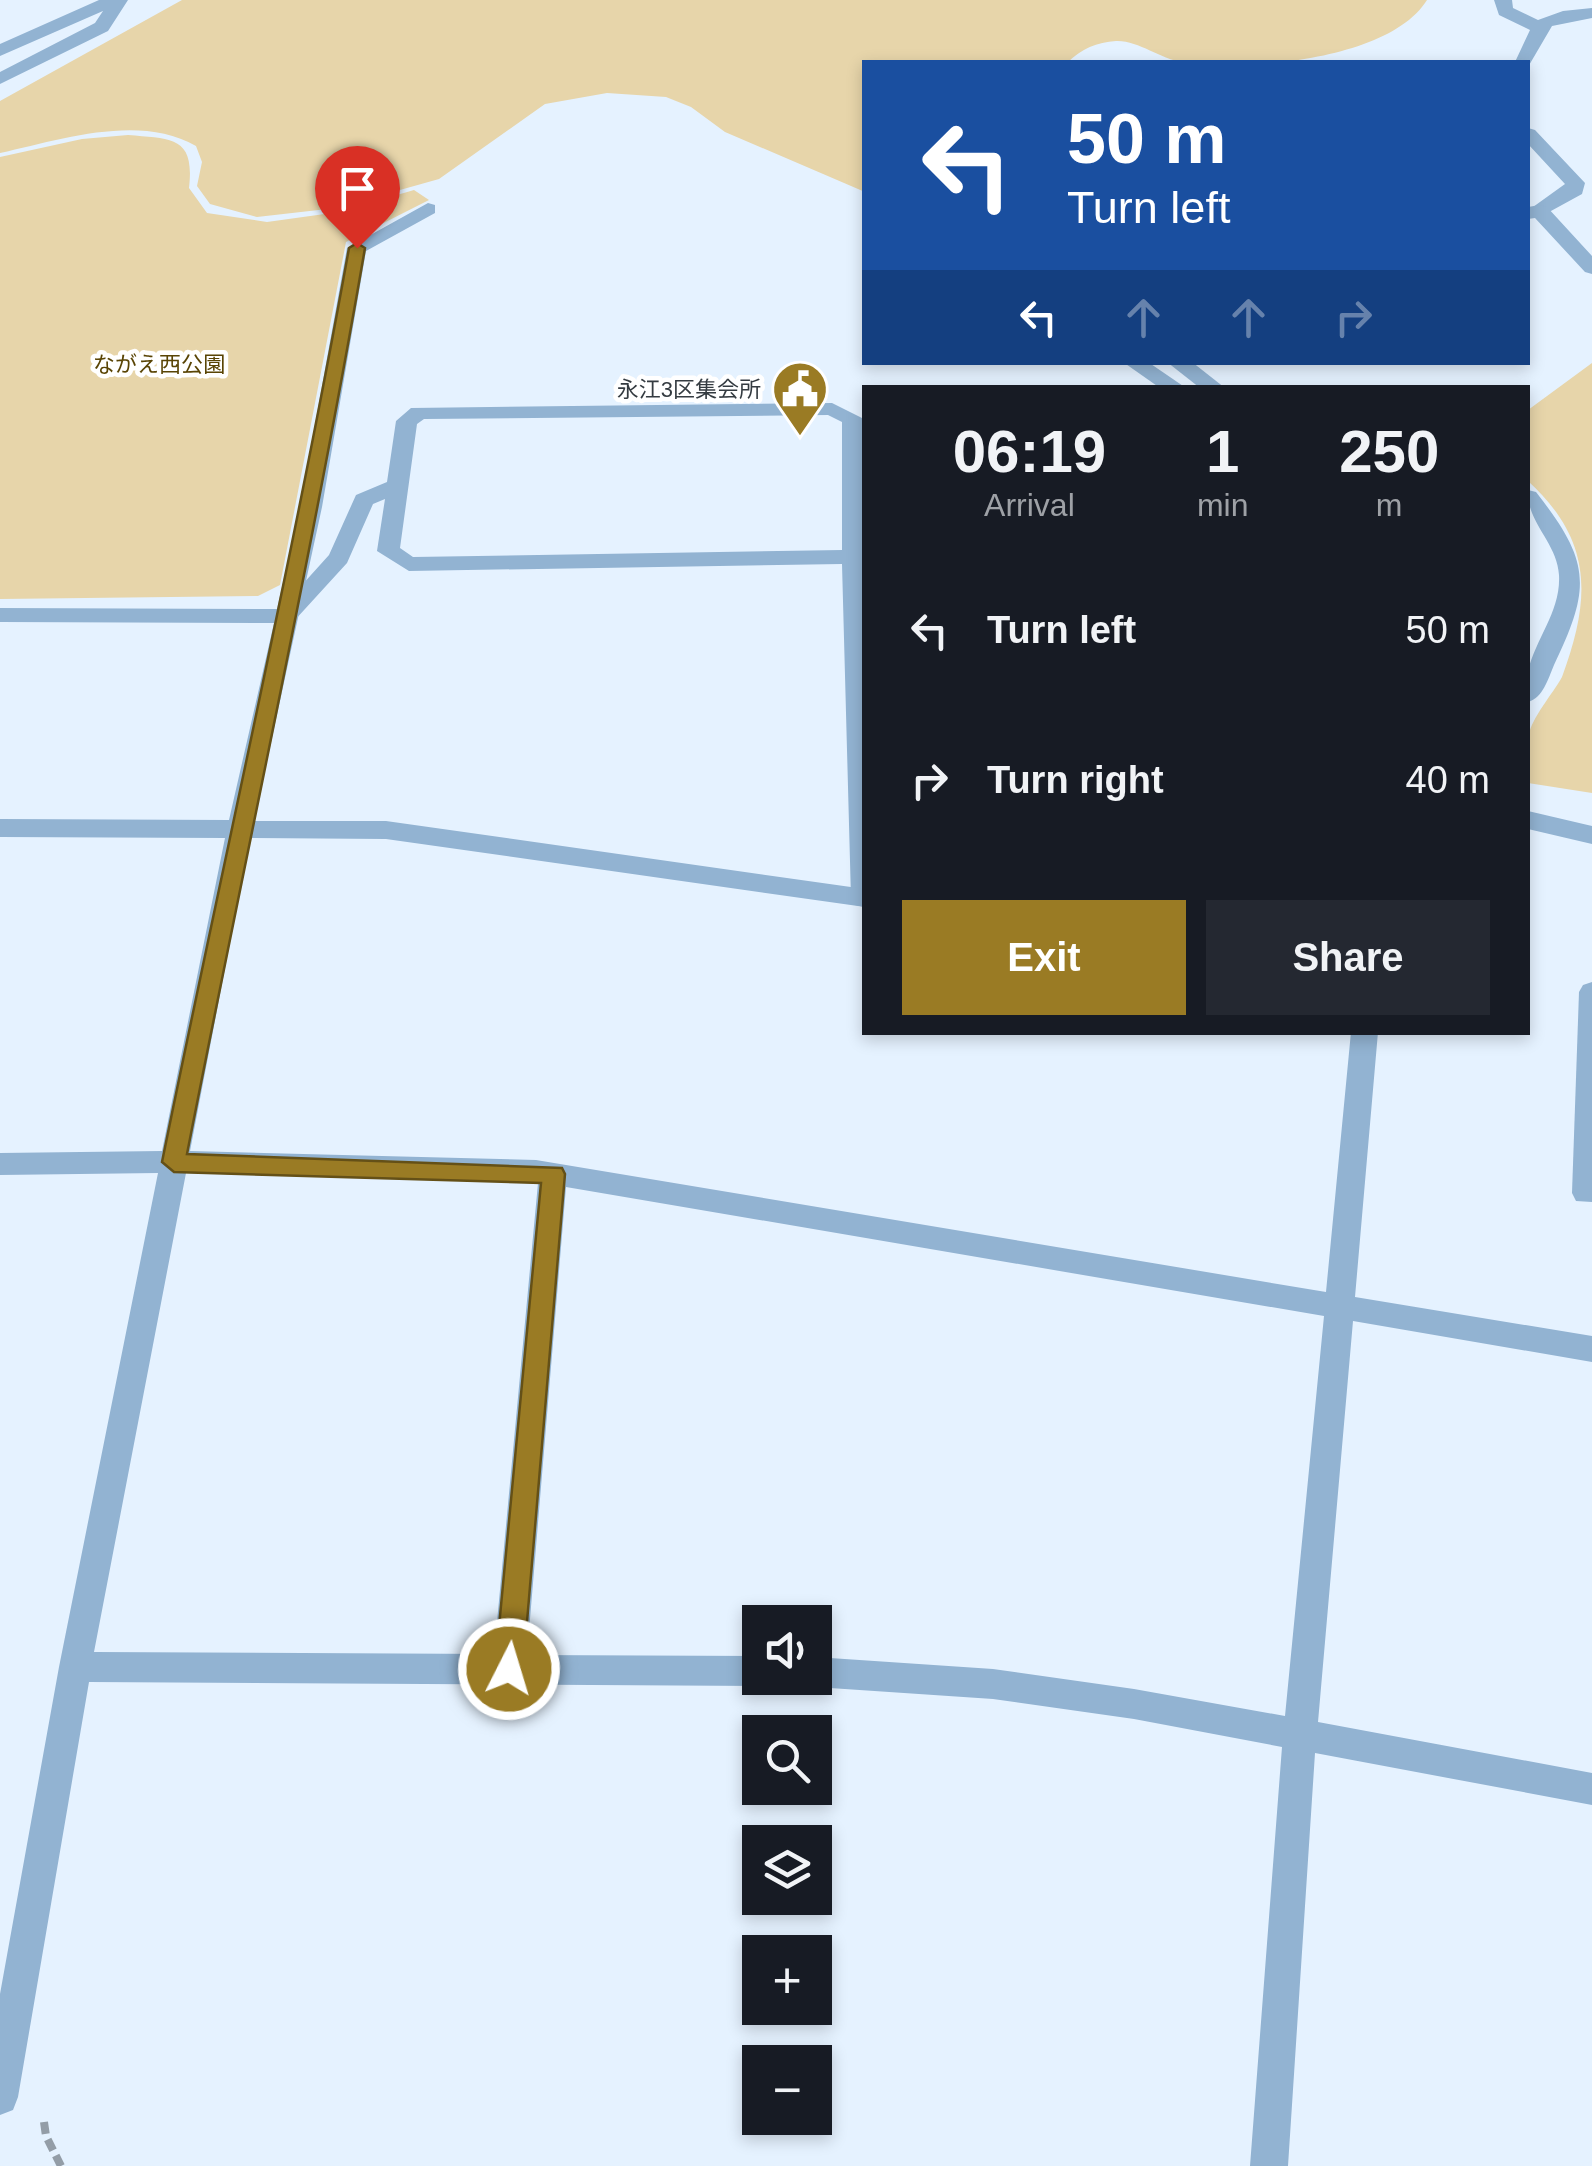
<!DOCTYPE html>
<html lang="en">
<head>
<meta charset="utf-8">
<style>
  body { margin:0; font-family:Helvetica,"Noto Sans JP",sans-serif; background:#242831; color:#f1f3f6; height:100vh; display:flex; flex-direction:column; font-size:38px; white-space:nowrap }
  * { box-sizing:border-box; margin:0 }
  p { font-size:32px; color:#9ea1a6 }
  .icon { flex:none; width:55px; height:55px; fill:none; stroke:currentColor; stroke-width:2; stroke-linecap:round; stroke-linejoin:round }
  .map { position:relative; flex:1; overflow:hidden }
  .drawer { position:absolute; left:862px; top:385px; width:668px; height:650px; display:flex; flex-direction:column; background:#171b24; border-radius:0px; box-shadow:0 5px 15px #0003 }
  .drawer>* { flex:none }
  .hud { position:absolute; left:862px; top:60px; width:668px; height:305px; border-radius:0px; box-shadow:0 5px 15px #0003; background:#1a4fa0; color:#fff; overflow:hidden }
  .buttons { position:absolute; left:742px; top:1605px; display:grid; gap:20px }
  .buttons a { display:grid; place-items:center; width:90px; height:90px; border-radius:0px; background:#171b24; box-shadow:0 5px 15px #0003; font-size:50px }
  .pin { position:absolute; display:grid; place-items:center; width:85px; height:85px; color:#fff; margin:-102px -42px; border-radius:50% 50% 50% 0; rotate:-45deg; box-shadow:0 0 10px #0007 }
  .pin .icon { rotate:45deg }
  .me { position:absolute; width:110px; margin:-55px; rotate:5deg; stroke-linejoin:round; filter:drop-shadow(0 0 8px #0008) }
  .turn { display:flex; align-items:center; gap:35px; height:210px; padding:0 40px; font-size:45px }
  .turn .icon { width:130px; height:130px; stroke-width:2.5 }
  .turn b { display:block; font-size:70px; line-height:85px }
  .lanes { display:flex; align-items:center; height:95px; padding:0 40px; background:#0003; justify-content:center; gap:50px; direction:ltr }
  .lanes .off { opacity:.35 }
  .eta { display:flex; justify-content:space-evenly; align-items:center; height:170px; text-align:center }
  .eta b { font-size:60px; font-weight:700; line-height:70px }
  .action { display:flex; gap:20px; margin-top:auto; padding:20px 40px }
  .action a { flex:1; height:115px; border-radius:0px; background:#9a7b24; color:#fff; font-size:40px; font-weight:700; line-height:115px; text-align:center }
  .action a+a { background:#242831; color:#f1f3f6 }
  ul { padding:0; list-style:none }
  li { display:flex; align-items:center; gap:30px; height:150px; padding:0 40px }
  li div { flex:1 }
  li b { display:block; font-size:38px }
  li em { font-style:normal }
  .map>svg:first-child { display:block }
  .green { fill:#e7d5aa }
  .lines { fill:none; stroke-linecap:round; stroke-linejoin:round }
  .path { stroke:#939da7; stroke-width:8; stroke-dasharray:12 6; stroke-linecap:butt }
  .service { fill:#92b3d2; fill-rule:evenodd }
  .minor { fill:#92b3d2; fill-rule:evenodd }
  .route { fill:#9a7b24; stroke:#645017; stroke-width:2.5 }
  .labels { text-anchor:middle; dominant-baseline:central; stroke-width:9; stroke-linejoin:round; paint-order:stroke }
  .far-park-label { font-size:22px; fill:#594404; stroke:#fff }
  .far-poi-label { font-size:22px; fill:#343b41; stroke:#fff; text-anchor:end }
</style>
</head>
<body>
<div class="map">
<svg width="1592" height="2166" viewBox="0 0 1592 2166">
  <rect width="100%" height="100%" fill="#e5f2ff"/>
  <g class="green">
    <path d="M182,0H1427C1390,60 1246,72 1182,62C1160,59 1138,40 1116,41C1097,42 1081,49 1068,62H865V192L725,132L691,107L666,97L607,93L545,104L439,179L336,208L257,217L210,204L197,186L202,162L196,146C139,113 60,140 0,153V101Z"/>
    <path d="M128,135C172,139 195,136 189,188L207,213L267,222L339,212L414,190L429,200L346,242L280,585L258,596L0,599V157L82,139Z"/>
    <path d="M1592,363V793L1528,783C1528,769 1524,751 1528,737C1532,717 1552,695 1562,677C1592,596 1592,540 1528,481V410Z"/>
  </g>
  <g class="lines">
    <path class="path" d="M44,2122L46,2136L61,2166"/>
    <g class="service">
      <path d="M1494,0H1512L1513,8L1538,20L1563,11L1592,8V18L1552,26L1528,67V62H1515L1530,30L1499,15Z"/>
      <path d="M1528,128L1535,130L1585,183L1582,194L1540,217L1533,215V207L1565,184L1528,144Z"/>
      <path d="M1123,362H1148L1186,388H1160Z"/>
      <path d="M832,403L864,419L865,907L855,905L851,898L842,564L409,571L377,551L385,499L373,504L347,563L294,621L286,623L274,616L329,555L356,495L387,482L396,421L411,408ZM828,415L842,422V550L413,557L400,548L417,424L424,419Z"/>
      <path d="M1528,811L1592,826V844L1528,829Z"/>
      <path d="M1592,982V1202L1576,1201L1572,1193L1579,992L1583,985Z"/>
    </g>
    <g class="minor">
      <path d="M99,0H128L108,31L0,84V72L95,23L103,11L0,56V44Z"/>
      <path d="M428,203L435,205V213L366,251L322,507L254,821H386L865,889V907L386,839L250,838L190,1151L536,1160L1326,1292L1351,1032H1378L1355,1297L1592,1336V1362L1353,1321L1318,1722L1592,1773V1805L1315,1753L1288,2166H1250L1282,1747L1134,1719L993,1699L815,1687L801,1678H815V1657L993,1669L1134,1689L1285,1716L1324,1316L566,1187L527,1655L760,1656V1678H774L772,1682L760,1686L89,1682L18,2097L13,2110L0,2115V1994L59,1667L158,1173L0,1175V1153L162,1151L225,838L0,837V819L229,820L274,623L0,622V608L277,609L300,507L347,248ZM186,1173L538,1183L494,1654L94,1652Z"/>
      <path d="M1540,205L1547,207L1592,256V274L1585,272L1535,218L1528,219V207Z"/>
      <path d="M1167,362H1192L1225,388H1200Z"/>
      <path d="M1528,490L1536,492C1590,561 1592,586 1554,665C1548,679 1543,698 1528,702C1527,693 1526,680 1528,671C1536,638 1561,611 1559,575C1557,542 1526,522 1528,490Z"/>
    </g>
  </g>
  <path class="route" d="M357,243L365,248C313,551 246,852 187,1154L562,1168L565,1174L523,1669L519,1678L509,1682L499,1678L495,1669L541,1183L174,1172L162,1162C224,857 294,554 349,248Z"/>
  <defs>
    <g id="civic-pin" transform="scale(2.875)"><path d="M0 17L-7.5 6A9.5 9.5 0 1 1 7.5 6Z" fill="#9a7b24" stroke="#fff"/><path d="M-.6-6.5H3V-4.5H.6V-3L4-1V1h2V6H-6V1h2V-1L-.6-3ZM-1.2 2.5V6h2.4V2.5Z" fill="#fff"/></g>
  </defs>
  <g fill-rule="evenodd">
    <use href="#civic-pin" x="800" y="389"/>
  </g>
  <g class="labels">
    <g class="far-park-label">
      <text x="159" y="364">ながえ西公園</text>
    </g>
    <g class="far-poi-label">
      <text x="761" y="389">永江3区集会所</text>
    </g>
  </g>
</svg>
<div class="buttons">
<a><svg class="icon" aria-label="sound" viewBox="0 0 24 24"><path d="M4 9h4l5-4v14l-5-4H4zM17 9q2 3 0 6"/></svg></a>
<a><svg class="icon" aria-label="search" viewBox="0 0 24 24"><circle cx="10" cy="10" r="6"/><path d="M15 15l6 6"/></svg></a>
<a><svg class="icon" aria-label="layers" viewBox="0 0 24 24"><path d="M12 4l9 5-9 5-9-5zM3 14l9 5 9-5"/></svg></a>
<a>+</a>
<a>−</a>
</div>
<div class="pin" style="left:357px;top:248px;background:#d93025"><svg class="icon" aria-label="arrive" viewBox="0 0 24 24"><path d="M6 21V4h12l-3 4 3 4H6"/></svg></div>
<svg class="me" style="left:509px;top:1669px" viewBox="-20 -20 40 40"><circle r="17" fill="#9a7b24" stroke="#fff" stroke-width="3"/><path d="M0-11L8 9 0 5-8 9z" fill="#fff"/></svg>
<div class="hud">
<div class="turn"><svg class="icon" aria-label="left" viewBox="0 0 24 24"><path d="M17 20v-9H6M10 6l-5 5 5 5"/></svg><div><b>50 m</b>Turn left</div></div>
<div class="lanes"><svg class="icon" aria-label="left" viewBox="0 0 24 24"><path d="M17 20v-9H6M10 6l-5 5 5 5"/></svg><svg class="icon off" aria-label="ahead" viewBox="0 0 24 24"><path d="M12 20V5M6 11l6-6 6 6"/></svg><svg class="icon off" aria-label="ahead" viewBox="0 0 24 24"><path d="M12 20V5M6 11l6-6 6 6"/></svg><svg class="icon off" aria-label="right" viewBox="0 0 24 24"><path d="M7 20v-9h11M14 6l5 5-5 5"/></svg></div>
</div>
<section class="drawer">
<div class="eta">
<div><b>06:19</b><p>Arrival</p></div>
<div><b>1</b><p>min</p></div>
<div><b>250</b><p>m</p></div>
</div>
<ul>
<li><svg class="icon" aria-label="left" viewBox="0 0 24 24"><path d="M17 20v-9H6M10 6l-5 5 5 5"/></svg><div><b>Turn left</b></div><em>50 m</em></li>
<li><svg class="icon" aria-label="right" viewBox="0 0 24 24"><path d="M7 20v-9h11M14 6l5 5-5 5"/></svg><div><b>Turn right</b></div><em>40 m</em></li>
</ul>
<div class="action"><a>Exit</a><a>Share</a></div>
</section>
</div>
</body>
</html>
